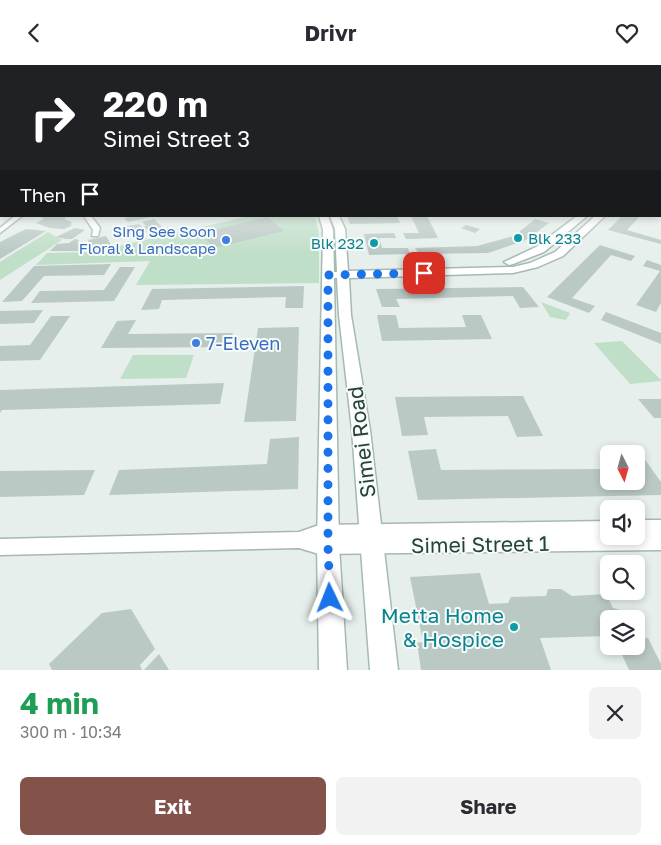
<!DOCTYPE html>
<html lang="en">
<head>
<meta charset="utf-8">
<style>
  body { margin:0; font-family:"Golos Text",sans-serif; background:#f2f2f3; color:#2b2b33; height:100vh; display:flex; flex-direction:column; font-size:19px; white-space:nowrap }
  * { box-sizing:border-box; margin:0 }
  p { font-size:16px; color:#7c7c81 }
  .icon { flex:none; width:28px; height:28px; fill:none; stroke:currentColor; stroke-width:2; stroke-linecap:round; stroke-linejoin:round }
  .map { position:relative; height:605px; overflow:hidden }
  .sheet { display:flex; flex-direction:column; background:#fff; flex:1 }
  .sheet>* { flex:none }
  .banner { position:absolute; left:0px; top:0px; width:661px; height:152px; box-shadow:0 2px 8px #0003; background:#202124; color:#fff; overflow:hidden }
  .needle { width:32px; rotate:174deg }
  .buttons { position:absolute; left:600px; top:380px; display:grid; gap:10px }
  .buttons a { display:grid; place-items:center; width:45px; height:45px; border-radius:8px; background:#fff; box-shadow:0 2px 8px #0003; font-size:25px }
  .pin { position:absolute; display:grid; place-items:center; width:42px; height:42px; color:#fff; margin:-21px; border-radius:10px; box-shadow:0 2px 8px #0006 }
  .me { position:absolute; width:55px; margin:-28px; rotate:358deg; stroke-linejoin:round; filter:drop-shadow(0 0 4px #0008) }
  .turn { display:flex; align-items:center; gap:18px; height:105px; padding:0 20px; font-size:22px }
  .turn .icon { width:65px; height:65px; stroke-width:2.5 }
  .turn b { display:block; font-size:35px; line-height:42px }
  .then { display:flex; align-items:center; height:48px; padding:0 20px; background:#0003; gap:10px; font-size:19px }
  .round { display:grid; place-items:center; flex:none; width:52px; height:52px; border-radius:8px; background:#f2f2f3 }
  .overview { display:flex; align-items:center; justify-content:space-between; height:85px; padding:0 20px }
  h1 { font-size:30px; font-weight:700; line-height:38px; color:#1e9e55 }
  .action { display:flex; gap:10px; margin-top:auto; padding:10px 20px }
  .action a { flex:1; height:58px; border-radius:8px; background:#83534a; color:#fff; font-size:20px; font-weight:700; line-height:58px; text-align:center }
  .action a+a { background:#f2f2f3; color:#2b2b33 }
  header { display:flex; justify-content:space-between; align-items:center; height:65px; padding:0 20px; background:#fff; font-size:22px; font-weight:700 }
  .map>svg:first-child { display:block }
  .green { fill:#c0dfc8 }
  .building { fill:#bbc9c4 }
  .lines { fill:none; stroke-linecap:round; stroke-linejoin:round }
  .minor-casing { stroke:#a8b7b2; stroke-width:3 }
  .secondary-casing { stroke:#a5bab2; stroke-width:3 }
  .minor { fill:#fff; fill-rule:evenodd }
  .secondary { fill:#fff; fill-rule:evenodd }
  .route { stroke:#1a73e8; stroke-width:9; stroke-dasharray:0 16.2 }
  .culture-dot { fill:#0f9aa8; stroke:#f7fbf9; stroke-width:2 }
  .shop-dot { fill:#3f7fe0; stroke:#f7fbf9; stroke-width:2 }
  .labels { text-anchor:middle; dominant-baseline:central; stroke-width:4; stroke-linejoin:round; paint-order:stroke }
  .far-shop-label { font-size:15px; fill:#366cbe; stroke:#f7fbf9; text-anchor:end }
  .far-culture-label { font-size:15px; fill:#0d838f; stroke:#f7fbf9; text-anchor:start }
  .shop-label { font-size:18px; fill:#366cbe; stroke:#f7fbf9; text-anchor:start }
  .near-street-label { font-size:21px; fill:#254139; stroke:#f7fbf9 }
  .near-culture-label { font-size:21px; fill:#0d838f; stroke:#f7fbf9; text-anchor:end }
</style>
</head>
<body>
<header><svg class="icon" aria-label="back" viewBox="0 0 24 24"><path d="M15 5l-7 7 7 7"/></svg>Drivr<svg class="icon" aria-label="heart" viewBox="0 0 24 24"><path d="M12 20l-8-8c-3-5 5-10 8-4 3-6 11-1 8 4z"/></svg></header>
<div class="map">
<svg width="661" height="605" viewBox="0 0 661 605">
  <rect width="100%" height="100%" fill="#e6efeb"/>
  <g class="green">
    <path d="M250,151H315L319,169V218L136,220L150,196L36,200L47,188L96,187L99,189L115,185L114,182Z"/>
    <path d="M48,167L62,175L0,215V197Z"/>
    <path d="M541,237L570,248L566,255L550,252Z"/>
    <path d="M622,276L661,315V316L630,319L594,278Z"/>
    <path d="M133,290H194L186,313L120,314Z"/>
  </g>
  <g class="building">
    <path d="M40,151L66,152L64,154L72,157L70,160H73L64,164L49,163H50L36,158L44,154Z"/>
    <path d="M133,151H151V152L128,157L124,153Z"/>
    <path d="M347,151H397L400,158L350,159Z"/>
    <path d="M411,151H427L438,173L406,174L403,168H419Z"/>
    <path d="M622,151H640L627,165L661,175V179L608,165Z"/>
    <path d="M268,152L284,166L213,183L201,168Z"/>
    <path d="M154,154L164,164L151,167L148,164L145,165L147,167L120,174L113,164L139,159L142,162L146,161L142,157Z"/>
    <path d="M535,154L549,158L526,175L488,188L419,189L415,183L477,181L514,171Z"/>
    <path d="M466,160L480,164L475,168L461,163Z"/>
    <path d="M75,163L85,165L72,174H66L56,172Z"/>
    <path d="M26,164L46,166L0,194V177Z"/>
    <path d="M394,168L396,173H379L382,183H408L410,189L369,190L364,169Z"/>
    <path d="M106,171L113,183L92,186L88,175Z"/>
    <path d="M75,174L79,175L77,178L82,179V182L79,186H50L57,179L69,178Z"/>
    <path d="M600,180L635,191L631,196L611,190L572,233L595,241L589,248L547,232Z"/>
    <path d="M647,195L661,200V238L656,247L636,240L660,206L643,201Z"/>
    <path d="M111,199L104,210L44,211L22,236L2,237L34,201Z"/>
    <path d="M120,202H135L114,236L31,238L40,226L104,225Z"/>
    <path d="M304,221L303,243H285L286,232L162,235L159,244L141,245L152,224Z"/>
    <path d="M523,222L539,242L520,243L513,231L396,234L400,242H382L376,224Z"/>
    <path d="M43,245L34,258L0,259V246Z"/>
    <path d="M606,247L661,268V279L601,255Z"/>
    <path d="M377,250H396L399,263L466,262L462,250H481L492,274L382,276Z"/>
    <path d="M51,251H70L40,295L0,296V281L30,280Z"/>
    <path d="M136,255L128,269L233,268L229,282L101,283L117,256Z"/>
    <path d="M299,262L296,356L244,357L258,263Z"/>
    <path d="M224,318L220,339L2,345L0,348V325Z"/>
    <path d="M523,331L543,371L517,372L508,351L424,352L428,370L402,371L395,332Z"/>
    <path d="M638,334H661V353H654Z"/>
    <path d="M299,372L298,424L109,430L119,405L267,399L270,374Z"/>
    <path d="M636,382L661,417V430L418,435L408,386L436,384L441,405L609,404V416H636V389H612L608,383Z"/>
    <path d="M95,405L84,430L0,432V406Z"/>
    <path d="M480,508L489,539L508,538L511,532L546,531L548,524H561L572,531L606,529L613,543L625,546L634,554H609V571L540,573L551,605H421L417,578L423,577L410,512Z"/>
    <path d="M131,544L155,584L140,600L142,605H52L49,599L102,548Z"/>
    <path d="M648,573L661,599V605H629L618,581H636V574Z"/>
    <path d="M159,589L169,605H144Z"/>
  </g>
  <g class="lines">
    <g class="minor-casing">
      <g id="minor">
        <rect x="0" y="111" width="1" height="4"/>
        <rect x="0" y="124" width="1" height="4"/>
        <path d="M15,151H22L0,168V163Z"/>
        <path d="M84,151H91L100,163L98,171H92L93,165Z"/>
        <path d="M636,455H661V485L319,489L299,483L0,490V474L299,467L319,460L609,456V471H636Z"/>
      </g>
    </g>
    <g class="secondary-casing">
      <g id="secondary">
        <path d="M319,151H328L333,165L334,207H337L335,164L330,151H339L345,164L348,206L513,202L530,198L555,187L595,151H605L563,191L538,202L513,208L349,213L351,250L370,365L398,605H370L352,365L339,250L337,213H334L339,481L347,605H319L317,481L323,165Z"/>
        <path d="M577,151H587L544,187L513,199L509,200L504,197L536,182Z"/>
      </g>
    </g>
    <use href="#minor" class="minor"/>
    <use href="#secondary" class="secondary"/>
  </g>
  <linearGradient id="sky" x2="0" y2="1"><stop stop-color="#85bcdf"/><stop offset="0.55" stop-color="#f4f8f6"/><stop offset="1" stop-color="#f4f8f6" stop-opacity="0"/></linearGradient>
  <rect width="661" height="188" fill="url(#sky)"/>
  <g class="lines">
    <path class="route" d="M330,533L328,481V210L424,208"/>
  </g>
  <g class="culture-dot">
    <circle cx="518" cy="173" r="5"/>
    <circle cx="374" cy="178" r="5"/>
    <circle cx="514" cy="562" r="5"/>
  </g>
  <g class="shop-dot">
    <circle cx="226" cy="175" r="5"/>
    <circle cx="196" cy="278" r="5"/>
  </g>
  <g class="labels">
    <g class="far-shop-label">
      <text x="216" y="166">Sing See Soon<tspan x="216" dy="17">Floral &amp; Landscape</tspan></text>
    </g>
    <g class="far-culture-label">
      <text x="528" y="173">Blk 233</text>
      <text x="364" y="178" text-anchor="end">Blk 232</text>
    </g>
    <g class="shop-label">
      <text x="206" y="278">7-Eleven</text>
    </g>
    <g class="near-street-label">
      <text transform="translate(361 377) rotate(-97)">Simei Road</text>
      <text transform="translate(480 479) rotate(-1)">Simei Street 1</text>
    </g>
    <g class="near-culture-label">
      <text x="504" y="550">Metta Home<tspan x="504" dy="24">&amp; Hospice</tspan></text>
    </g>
  </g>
</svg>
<div class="buttons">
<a><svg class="needle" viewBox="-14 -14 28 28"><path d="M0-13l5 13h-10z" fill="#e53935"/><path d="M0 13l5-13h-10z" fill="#7c7c81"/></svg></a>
<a><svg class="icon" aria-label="sound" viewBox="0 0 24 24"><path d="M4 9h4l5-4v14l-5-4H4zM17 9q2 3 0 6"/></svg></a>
<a><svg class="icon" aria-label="search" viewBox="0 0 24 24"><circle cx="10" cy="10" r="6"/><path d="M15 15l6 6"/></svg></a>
<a><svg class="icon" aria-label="layers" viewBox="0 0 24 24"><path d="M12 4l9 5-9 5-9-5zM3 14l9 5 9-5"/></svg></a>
</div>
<div class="pin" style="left:424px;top:208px;background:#d93025"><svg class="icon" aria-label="arrive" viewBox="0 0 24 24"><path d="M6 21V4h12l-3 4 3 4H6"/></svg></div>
<svg class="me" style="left:330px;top:533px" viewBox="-20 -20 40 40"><path d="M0-17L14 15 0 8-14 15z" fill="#1a73e8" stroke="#fff" stroke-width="4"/></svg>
<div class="banner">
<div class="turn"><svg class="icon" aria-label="right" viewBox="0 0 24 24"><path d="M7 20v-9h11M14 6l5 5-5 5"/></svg><div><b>220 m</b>Simei Street 3</div></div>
<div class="then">Then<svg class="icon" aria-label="arrive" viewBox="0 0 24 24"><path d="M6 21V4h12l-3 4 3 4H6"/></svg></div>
</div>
</div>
<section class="sheet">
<div class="overview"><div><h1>4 min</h1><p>300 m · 10:34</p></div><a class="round"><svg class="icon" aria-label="close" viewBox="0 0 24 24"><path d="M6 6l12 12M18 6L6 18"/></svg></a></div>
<div class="action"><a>Exit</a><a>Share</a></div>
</section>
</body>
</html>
